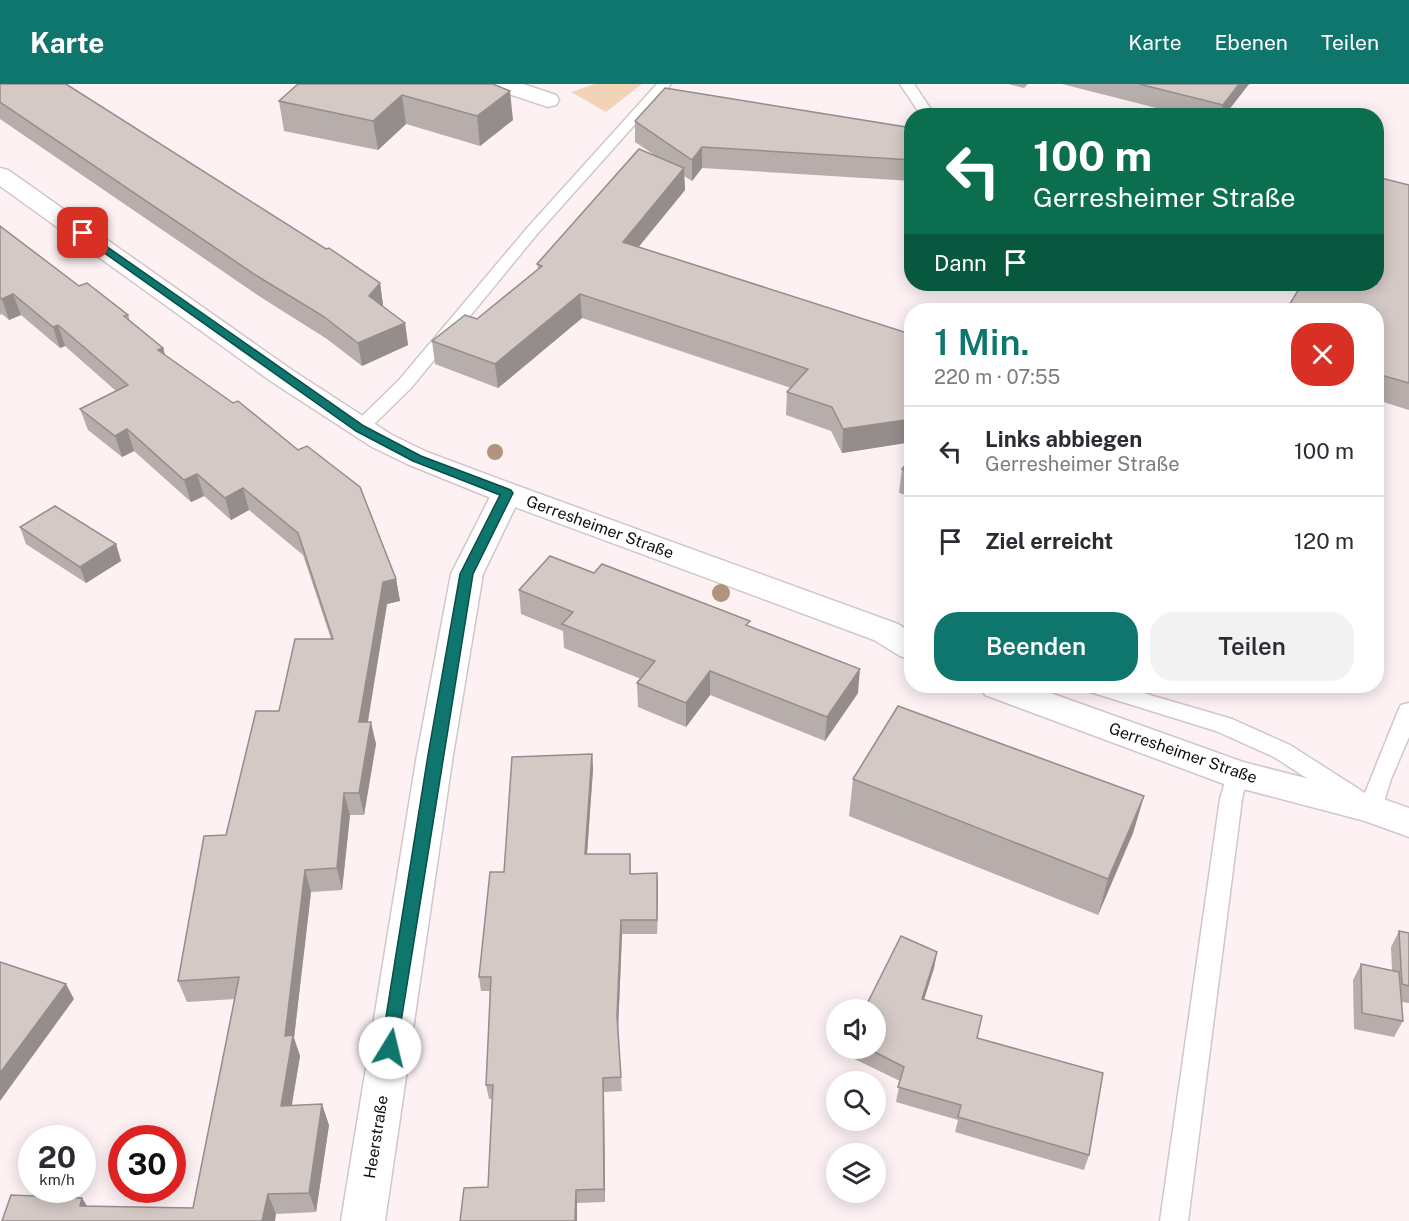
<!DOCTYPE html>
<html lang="de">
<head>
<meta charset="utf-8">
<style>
  body { margin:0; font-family:"Public Sans",sans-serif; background:#f2f2f3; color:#2b2b33; height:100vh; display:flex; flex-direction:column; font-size:22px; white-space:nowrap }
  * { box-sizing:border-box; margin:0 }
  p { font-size:20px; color:#7c7c81 }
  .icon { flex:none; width:33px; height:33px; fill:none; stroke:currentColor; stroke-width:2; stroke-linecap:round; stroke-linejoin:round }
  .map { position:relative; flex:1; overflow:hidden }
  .panel { position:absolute; left:904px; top:219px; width:480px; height:390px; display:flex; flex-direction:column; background:#fff; border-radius:24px; box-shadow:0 3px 15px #0003 }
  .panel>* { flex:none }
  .top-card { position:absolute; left:904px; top:24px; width:480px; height:183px; border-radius:24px; box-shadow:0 3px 15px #0003; background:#0b6e4f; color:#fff; overflow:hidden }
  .controls { position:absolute; left:826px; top:915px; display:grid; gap:12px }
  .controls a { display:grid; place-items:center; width:60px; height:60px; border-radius:50%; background:#fff; box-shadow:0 3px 15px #0003; font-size:30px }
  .speed { position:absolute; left:18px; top:1041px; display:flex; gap:12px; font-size:30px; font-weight:700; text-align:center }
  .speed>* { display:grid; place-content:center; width:78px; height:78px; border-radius:50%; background:#fff; box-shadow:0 3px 15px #0003; line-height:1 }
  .speed small { font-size:15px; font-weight:400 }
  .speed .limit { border:9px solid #d22; background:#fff; color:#111 }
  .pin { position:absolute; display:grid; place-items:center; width:51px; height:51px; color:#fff; margin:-26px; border-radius:12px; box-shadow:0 3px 9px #0006 }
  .me { position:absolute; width:66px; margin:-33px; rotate:9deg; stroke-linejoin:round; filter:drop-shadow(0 0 4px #0008) }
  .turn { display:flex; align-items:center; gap:21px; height:126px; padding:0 30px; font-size:27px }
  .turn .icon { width:78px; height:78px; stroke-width:2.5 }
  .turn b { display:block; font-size:42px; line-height:51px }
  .then { display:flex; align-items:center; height:57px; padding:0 30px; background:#0003; gap:12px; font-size:22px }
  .round { display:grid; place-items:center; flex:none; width:63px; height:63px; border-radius:24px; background:#f2f2f3 }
  .overview { display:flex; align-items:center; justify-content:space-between; height:102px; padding:0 30px }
  h1 { font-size:36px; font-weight:600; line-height:45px; color:#0f766e }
  .primary-button { display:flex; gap:12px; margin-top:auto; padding:12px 30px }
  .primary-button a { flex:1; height:69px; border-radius:24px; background:#0f766e; color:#fff; font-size:24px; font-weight:600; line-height:69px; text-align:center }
  .primary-button a+a { background:#f2f2f3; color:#2b2b33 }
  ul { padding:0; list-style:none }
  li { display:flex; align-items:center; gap:18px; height:90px; padding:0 30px; border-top:2px solid #e1e1e2 }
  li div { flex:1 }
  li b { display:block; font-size:22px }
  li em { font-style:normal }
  header { display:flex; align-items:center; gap:36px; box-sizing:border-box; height:84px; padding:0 30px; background:#0f766e; color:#fff }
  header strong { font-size:28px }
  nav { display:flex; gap:33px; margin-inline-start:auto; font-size:21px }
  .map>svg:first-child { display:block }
  .green { fill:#f2d3b7 }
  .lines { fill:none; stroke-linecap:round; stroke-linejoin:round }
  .service-casing { stroke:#d1c6c8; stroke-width:3 }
  .minor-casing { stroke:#d1c6c8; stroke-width:3 }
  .tertiary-casing { stroke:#d1c6c8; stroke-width:3 }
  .service { fill:#fff; fill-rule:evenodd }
  .minor { fill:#fff; fill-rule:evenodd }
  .tertiary { fill:#fff; fill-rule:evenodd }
  .tree { fill:#b1947c }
  .wall { fill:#b7adaa }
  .shaded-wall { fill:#958d8b }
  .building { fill:#d5c9c6; stroke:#958d8b; stroke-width:1.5 }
  .route { fill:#0f766e; stroke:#0a4d48; stroke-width:1.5 }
  .labels { text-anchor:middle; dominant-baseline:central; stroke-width:6; stroke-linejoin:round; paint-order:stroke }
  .street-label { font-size:16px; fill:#110d0e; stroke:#fff }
</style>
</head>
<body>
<header>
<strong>Karte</strong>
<nav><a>Karte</a><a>Ebenen</a><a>Teilen</a></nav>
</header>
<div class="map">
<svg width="1409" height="1137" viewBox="0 0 1409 1137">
  <rect width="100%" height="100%" fill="#fdf1f3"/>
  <path class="green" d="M595,0H642L606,28L571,8Z"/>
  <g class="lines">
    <g class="service-casing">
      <g id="service">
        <path d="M657,0H671L538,149L411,304L366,348H354L351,344L354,340L399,296L528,143Z"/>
        <path d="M900,0H914L932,27L930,32H916L918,27Z"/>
        <path d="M1084,602H1119L1232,635L1290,661L1365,709L1398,627L1401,621L1409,619V653L1391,695L1380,731L1372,734L1364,731L1274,673L1216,647L1087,607Z"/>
        <path d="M1237,681L1245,684L1248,690L1242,715L1188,1137H1160L1220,715L1229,684Z"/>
      </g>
    </g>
    <g class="minor-casing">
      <g id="minor">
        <path d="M491,0H523L556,11L559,16L556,21L548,23L494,5Z"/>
        <path d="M507,400L518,402L522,409L483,490L453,671L385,1137H341L417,671L451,490L492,409L496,402Z"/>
      </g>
    </g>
    <g class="tertiary-casing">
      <g id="tertiary">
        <path d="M0,84L8,86L292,286L392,351L427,368L518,402L898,540L912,549V576L900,572L874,556L496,416L407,380L372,363L272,298L0,102Z"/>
        <path d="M980,602H1031L1243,678L1372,711L1409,724V753L1365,737L1224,700L985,611Z"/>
      </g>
    </g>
    <use href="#service" class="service"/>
    <use href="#minor" class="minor"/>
    <use href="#tertiary" class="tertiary"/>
  </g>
  <g class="tree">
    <circle cx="495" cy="368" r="8"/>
    <circle cx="721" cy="509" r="9"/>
  </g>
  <g class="wall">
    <path d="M0,0L380,199L383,221V222L405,239L408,261L362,282L327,255L262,214L0,35Z"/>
    <path d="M493,0L513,36L480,62L406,40L378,66L284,47L279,17Z"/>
    <path d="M1008,0H1028L1024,4Z"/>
    <path d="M1062,0H1249L1224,32H1188Z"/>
    <path d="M635,37L912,44V97L702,84L692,97L684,92L685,106L638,163L904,248L912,247V358L842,369L831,347L786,331L787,308L791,304L582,234L498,304L435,280L432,257L477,235L538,185L537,180L656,72L635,58Z"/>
    <path d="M1409,101V326L1377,316V226Z"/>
    <path d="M0,142L79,202L128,231L130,237L163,264L165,271L396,495L400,517L387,520L368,638L376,660L364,731H350L342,806L311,808L294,954L300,972L292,1021L329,1041L316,1128L276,1130L87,1122L193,1124L235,915L187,918L178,897L226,751L279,627L331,555L303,471L249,426L231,436L204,412L191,418L134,367L122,373L88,346L80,325L116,307L65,262L60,264L21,231L9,236L2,230L0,231Z"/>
    <path d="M912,372V413L899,409L902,385Z"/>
    <path d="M20,443L116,460L121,477L86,499L26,460Z"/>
    <path d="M594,489L750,543L858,609L825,657L710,611L686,643L638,623L637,599L641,595L564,564L563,547L521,530L519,506Z"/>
    <path d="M592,670L593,685L587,770H630L631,790L657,789L658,804L657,850H622L618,946L622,1007L604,1008L605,1118L577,1119V1137H460L488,1103L492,1015H489L486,1001L490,907H481L479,893L504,788Z"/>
    <path d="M853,695L1144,712L1133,749L1098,831L849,732Z"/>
    <path d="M1399,847L1409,849V919L1401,918L1403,937L1394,953L1354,945L1353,896L1361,880L1392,886L1391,863Z"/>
    <path d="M937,868L934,884L924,916L977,954L1089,1071L1084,1086L955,1048L958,1036L896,1018L900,997L846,971L847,964H876Z"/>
  </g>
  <g class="shaded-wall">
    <path d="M1239,0H1249L1224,32H1220L1223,21Z"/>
    <path d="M510,7L513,36L480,62L477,32Z"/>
    <path d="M402,11L406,40L378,66L373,37Z"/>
    <path d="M702,63V84L692,97V76Z"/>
    <path d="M684,84L685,106L624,181L623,158Z"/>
    <path d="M380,199L383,221L373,235L369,212Z"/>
    <path d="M13,210L21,231L9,236L2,215Z"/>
    <path d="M580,210L582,234L498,304L495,280Z"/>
    <path d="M405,239L408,261L362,282L358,259Z"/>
    <path d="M58,241L65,262L60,264L53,243Z"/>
    <path d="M163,264L169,285L158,266Z"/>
    <path d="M912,335V358L842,369L843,345Z"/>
    <path d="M127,345L134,367L122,373L115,352Z"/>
    <path d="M197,390L204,412L191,418L184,396Z"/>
    <path d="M243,404L249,426L231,436L225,414Z"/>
    <path d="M116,460L121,477L86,499L80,483Z"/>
    <path d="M396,495L400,517L387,520L364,660L359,638L383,498Z"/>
    <path d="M860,585L858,609L825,657L827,633Z"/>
    <path d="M710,587V611L686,643V619Z"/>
    <path d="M371,638L376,660L364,731L359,709Z"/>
    <path d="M592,670L593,685L586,785L585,770Z"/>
    <path d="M344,709L350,731L342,806L337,784Z"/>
    <path d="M1144,712L1133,749L1098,831L1108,795Z"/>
    <path d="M305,786L311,808L294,954L300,972L288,1042L281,1022L285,952Z"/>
    <path d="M657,789L658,804L657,850Z"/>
    <path d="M621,836L622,850L618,946L622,1007L617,932Z"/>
    <path d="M937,868L934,884L919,931L922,915Z"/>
    <path d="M66,900L74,915L0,1017V989Z"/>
    <path d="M603,994L604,1008L605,1118L604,1105Z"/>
    <path d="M322,1020L329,1041L316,1128L309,1109Z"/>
    <path d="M576,1106L577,1119V1137H575Z"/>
    <path d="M268,1110L276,1130L275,1137H262Z"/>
    <path d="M82,1114L94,1133L80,1122Z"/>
  </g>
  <g class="building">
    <path d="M0,0H66L326,165L329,164L380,199L369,212L405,239L358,259L323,232L257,192L0,18Z"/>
    <path d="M298,0H493L510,7L477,32L402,11L373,37L279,17Z"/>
    <path d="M1139,0H1239L1223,21Z"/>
    <path d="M665,4L912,44V76L702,63L692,76L635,37Z"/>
    <path d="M639,65L684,84L623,158L904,248L912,247V335L843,345L832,323L787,308L808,285L580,210L495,280L432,257L465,231L477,235L542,182L537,180Z"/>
    <path d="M1377,93L1409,101V299L1377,290V226H1286L1302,200H1377Z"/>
    <path d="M0,142L79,202L87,199L128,231L124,232L163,264L158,266L233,319L238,317L298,366L307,362L360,403L396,495L383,498L359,638H371L359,709H344L337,784L305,786L285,952L293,951L281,1022L322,1020L309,1109L268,1110L262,1137H2L11,1111L82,1114L80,1122L193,1124L239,893L178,897L204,752L226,751L256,627H279L295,555H333L298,449L243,404L225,414L197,390L184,396L127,345L115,352L80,325L128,301L58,241L53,243L13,210L2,215L0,214Z"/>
    <path d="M1040,224L1050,226H1038Z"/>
    <path d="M912,372V388L902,385Z"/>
    <path d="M55,422L116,460L80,483L20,443Z"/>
    <path d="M550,472L594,489L602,480L750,537L746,541L860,585L827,633L710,587L686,619L637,599L655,577L562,540L573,528L519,506Z"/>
    <path d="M898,622L1144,712L1108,795L853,695Z"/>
    <path d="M592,670L585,770H630V790L657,789V836H621L617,932L621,993L603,994L604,1105L576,1106L575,1137H460L464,1104L488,1103L493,1001H486L491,893H479L490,788H504L512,673Z"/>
    <path d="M1399,847L1409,849V902L1402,900Z"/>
    <path d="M901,852L937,868L922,915L982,932L977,954L1103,989L1089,1071L958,1033L961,1021L898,1003L904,983L867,964H876V926H864Z"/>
    <path d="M0,878L66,900L0,989Z"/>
    <path d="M1361,880L1399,888L1403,937L1362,929Z"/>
  </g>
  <path class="route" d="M83,146L364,342L421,372L511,406L513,409L473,490L396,969L390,972L384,969L381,964L428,671L460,490L500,411L413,377L356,347L79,151V147Z"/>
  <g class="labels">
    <g class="street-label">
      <text transform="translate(600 443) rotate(20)">Gerresheimer Straße</text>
      <text transform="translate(1183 669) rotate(19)">Gerresheimer Straße</text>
      <text transform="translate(376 1053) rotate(-81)">Heerstraße</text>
    </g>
  </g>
</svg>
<div class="controls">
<a><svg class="icon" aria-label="sound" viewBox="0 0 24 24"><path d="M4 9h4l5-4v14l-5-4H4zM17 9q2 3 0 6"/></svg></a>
<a><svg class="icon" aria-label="search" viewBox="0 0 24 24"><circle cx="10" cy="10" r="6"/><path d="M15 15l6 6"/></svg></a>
<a><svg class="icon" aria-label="layers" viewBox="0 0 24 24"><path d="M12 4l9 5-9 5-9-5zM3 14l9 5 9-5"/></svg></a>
</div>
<div class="speed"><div>20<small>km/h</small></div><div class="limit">30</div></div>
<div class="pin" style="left:83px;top:149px;background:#d93025"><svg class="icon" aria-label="arrive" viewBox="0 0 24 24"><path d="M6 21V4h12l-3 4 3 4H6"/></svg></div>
<svg class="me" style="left:390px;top:964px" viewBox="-20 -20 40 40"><circle r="19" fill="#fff"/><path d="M0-13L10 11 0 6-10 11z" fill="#0f766e"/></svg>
<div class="top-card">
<div class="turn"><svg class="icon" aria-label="left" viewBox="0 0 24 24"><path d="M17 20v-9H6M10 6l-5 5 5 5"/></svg><div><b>100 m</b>Gerresheimer Straße</div></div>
<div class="then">Dann<svg class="icon" aria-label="arrive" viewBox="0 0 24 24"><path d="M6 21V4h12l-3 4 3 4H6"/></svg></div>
</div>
<section class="panel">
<div class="overview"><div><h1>1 Min.</h1><p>220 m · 07:55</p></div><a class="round" style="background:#d93025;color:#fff"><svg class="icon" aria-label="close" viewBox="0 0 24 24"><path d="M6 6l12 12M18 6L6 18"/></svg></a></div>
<ul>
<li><svg class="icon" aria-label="left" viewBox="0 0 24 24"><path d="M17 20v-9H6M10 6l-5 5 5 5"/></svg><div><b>Links abbiegen</b><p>Gerresheimer Straße</p></div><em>100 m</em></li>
<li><svg class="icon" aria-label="arrive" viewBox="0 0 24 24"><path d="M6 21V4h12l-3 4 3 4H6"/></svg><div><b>Ziel erreicht</b></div><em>120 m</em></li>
</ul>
<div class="primary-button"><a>Beenden</a><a>Teilen</a></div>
</section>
</div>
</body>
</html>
